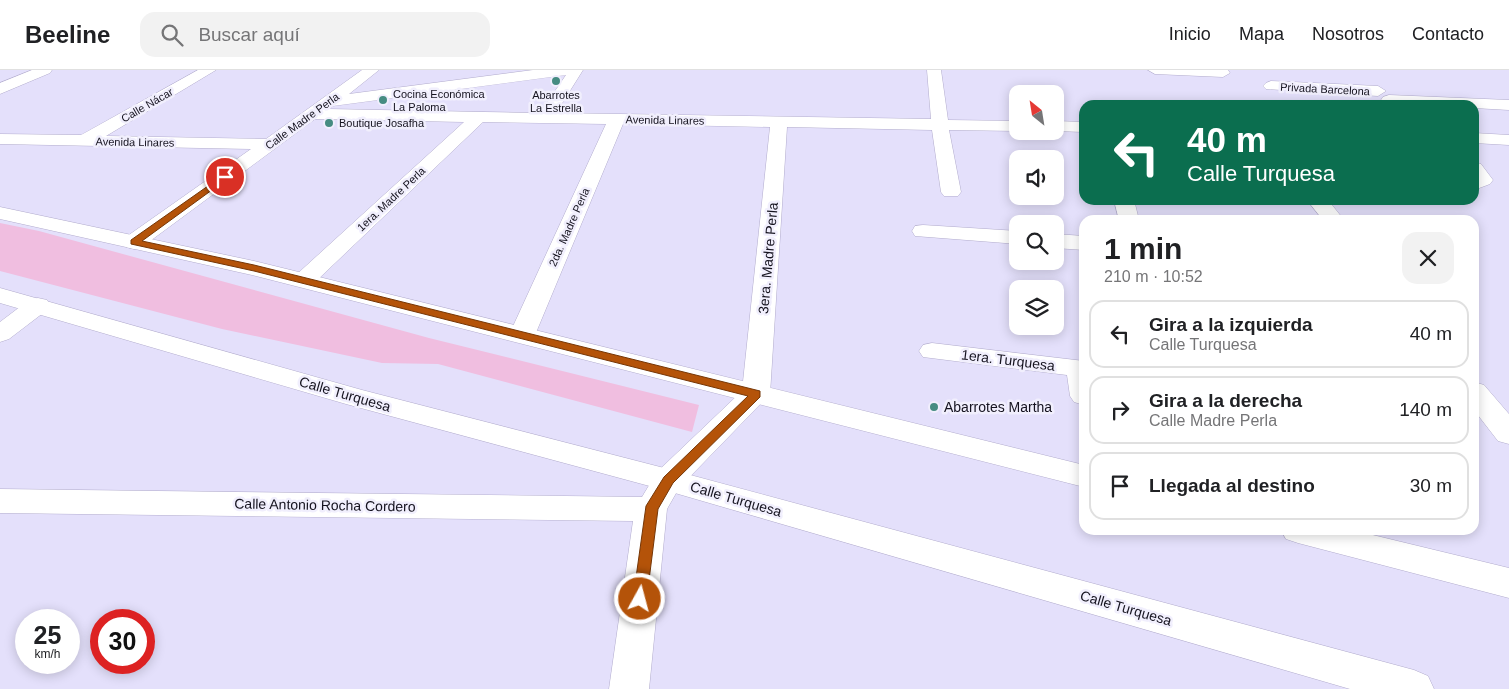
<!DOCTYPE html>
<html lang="es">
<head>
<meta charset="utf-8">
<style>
  body { margin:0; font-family:Arial,sans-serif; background:#f2f2f2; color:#202124; height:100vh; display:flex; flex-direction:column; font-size:19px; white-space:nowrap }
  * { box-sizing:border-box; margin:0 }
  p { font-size:16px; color:#757577 }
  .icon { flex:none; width:28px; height:28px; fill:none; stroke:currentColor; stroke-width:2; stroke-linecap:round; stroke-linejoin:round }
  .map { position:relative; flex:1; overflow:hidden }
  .panel { position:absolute; left:1079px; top:145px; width:400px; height:320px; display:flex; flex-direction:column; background:#fff; border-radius:15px; box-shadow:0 2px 12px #0003 }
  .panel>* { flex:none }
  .hud { position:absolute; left:1079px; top:30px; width:400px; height:105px; border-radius:15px; box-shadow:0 2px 12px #0003; background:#0b6e4f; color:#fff; overflow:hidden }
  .needle { width:32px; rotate:330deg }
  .fabs { position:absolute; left:1009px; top:15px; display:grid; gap:10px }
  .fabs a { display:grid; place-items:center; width:55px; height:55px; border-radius:10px; background:#fff; box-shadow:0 2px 12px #0003; font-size:25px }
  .speed { position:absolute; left:15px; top:539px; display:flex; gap:10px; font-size:25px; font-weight:700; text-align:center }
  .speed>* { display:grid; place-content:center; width:65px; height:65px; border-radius:50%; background:#fff; box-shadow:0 2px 12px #0003; line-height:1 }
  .speed small { font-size:12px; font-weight:400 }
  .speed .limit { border:8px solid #d22; background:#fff; color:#111 }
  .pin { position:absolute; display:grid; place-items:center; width:42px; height:42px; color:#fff; margin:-21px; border:2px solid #fff; border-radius:50%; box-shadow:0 1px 5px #0007 }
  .me { position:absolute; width:55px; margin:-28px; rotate:7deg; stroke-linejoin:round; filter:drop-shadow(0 0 4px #0008) }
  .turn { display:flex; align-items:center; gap:18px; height:105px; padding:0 25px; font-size:22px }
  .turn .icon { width:65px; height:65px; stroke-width:2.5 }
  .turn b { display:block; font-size:35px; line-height:42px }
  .round { display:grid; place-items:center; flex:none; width:52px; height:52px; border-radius:15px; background:#f2f2f2 }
  .overview { display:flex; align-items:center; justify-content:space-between; height:85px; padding:0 25px }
  h1 { font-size:30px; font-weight:800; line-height:38px }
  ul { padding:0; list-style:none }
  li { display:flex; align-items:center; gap:15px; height:68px; margin:0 10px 8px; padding:0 15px; border:2px solid #e0e0e0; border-radius:15px }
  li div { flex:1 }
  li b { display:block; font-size:19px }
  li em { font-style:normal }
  header { display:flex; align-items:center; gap:30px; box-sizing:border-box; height:70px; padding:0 25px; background:#fff; border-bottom:1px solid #e0e0e0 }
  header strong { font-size:24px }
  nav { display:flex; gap:28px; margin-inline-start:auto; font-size:18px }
  .search { width:350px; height:45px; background:#f2f2f2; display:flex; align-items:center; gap:12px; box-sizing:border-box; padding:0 18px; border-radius:15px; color:#757577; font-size:19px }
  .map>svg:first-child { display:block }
  .green { fill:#f0bee0 }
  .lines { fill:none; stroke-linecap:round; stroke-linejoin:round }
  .minor-casing { stroke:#b2accd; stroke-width:1 }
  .secondary-casing { stroke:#b2accd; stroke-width:1 }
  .minor { fill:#fff; fill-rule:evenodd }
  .secondary { fill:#fff; fill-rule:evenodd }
  .route { fill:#b45309; stroke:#753606 }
  .poi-dot { fill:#468c82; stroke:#f1effd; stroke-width:2 }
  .labels { text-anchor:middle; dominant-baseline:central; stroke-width:5; stroke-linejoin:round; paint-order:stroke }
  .far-street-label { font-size:11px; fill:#15131f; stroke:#f1effd }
  .far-poi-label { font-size:11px; fill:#15131f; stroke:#f1effd; text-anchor:start }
  .street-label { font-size:14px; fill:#15131f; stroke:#f1effd }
  .poi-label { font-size:14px; fill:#15131f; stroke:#f1effd; text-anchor:start }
</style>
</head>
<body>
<header>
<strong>Beeline</strong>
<div class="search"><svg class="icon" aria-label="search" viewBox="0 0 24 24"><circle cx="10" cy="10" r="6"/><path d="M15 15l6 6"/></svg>Buscar aquí</div>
<nav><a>Inicio</a><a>Mapa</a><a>Nosotros</a><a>Contacto</a></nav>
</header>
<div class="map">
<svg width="1509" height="619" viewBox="0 0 1509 619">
  <rect width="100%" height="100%" fill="#e4e0fb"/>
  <path class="green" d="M0,153L39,161L429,268L699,335L692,362L438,294L382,293L222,259L0,201Z"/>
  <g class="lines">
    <g class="minor-casing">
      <g id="minor">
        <path d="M32,0H52L50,3L0,24V13Z"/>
        <path d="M198,0H216L106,66L266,69L362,0H379L349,24L533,0H583L556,43L931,49L927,0H941L948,50L1018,51V61L949,60L961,122L958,126H944L941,122L932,60L787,57L770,324L679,418L667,439L649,619H609L633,451L0,443V419L642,427L657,402L742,321L770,57L623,54L535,265L531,270L522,273L513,270L509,265L606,54L483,52L312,215L304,217L296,215L292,210L296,205L464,52L315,49L142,177L134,179L126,177L123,172L126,167L251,79L0,74V64L81,65ZM566,5L540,43L328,39L333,36Z"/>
        <path d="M1148,0H1228L1230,3L1223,7L1155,4Z"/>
        <path d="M1271,11L1378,16L1386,21L1378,26L1266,19L1263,16L1266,13Z"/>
        <path d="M1389,25L1509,30V40L1474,38V35L1383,33L1381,30L1383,27Z"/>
        <path d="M1055,51L1084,52V62L1055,61Z"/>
        <path d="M1474,63L1509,65V75L1474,73Z"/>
        <path d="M1474,92L1481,94L1493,110L1490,114L1474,120Z"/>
        <path d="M1114,130H1134L1139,150H1119Z"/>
        <path d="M1307,130H1328L1344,150H1323Z"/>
        <path d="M923,155L1018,161V174L915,166L912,161L915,156Z"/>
        <path d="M1055,164L1084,166V180L1055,178Z"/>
        <path d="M38,228L47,230L50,235L47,240L9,269L0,272V252L29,230Z"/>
        <path d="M932,273L1084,291V335L1074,332L1070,326L1067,305L923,287L919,281L923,275Z"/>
        <path d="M1474,312L1484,315L1509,344V374L1498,371L1474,340Z"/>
      </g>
    </g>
    <g class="secondary-casing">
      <g id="secondary">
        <path d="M0,137L254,191L1084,395V417L252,205L0,149Z"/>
        <path d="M0,218L362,320L668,399L1414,600L1428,606L1434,619H1350L668,421L346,334L0,233Z"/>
        <path d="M1281,460H1352L1509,498V528L1298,473L1286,469Z"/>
      </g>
    </g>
    <use href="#minor" class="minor"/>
    <use href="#secondary" class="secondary"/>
  </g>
  <path class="route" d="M225,104L229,107L227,109L142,171L254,195L760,321V327L673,413L658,439L646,534L640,535L635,534L633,529L646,436L664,407L748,326L254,201L131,174V170Z"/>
  <g class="poi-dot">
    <circle cx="556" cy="11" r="5"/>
    <circle cx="383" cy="30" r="5"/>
    <circle cx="329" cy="53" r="5"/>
    <circle cx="934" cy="337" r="5"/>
  </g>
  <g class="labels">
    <g class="far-street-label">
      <text transform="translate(1325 19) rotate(3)">Privada Barcelona</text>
      <text transform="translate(147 35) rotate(-30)">Calle Nácar</text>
      <text transform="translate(665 50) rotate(1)">Avenida Linares</text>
      <text transform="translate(302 51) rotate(-36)">Calle Madre Perla</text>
      <text transform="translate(135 72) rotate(1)">Avenida Linares</text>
      <text transform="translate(391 129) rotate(-43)">1era. Madre Perla</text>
      <text transform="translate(569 157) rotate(-66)">2da. Madre Perla</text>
    </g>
    <g class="far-poi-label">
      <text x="393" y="24">Cocina Económica<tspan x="393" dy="13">La Paloma</tspan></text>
      <text x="556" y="25" text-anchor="middle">Abarrotes<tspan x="556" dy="13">La Estrella</tspan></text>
      <text x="339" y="53">Boutique Josafha</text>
    </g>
    <g class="street-label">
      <text transform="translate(768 188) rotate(-85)">3era. Madre Perla</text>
      <text transform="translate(1008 290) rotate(7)">1era. Turquesa</text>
      <text transform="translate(345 324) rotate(16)">Calle Turquesa</text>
      <text transform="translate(736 429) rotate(16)">Calle Turquesa</text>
      <text transform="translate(325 435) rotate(1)">Calle Antonio Rocha Cordero</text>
      <text transform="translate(1126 538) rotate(16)">Calle Turquesa</text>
    </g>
    <g class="poi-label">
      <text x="944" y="337">Abarrotes Martha</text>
    </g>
  </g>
</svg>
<div class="fabs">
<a><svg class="needle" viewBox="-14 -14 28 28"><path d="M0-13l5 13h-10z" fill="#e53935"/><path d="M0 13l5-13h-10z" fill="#757577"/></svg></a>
<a><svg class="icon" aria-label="sound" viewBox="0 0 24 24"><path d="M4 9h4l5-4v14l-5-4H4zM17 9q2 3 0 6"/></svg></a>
<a><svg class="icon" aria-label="search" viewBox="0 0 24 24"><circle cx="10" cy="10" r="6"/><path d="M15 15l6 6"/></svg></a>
<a><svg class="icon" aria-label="layers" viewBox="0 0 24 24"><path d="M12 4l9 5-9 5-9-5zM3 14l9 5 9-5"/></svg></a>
</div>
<div class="speed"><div>25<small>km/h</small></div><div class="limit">30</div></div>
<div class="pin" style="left:225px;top:107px;background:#d93025"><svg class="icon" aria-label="arrive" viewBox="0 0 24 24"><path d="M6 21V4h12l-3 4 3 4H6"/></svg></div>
<svg class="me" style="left:640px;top:529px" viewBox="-20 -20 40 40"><circle r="17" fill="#b45309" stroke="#fff" stroke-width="3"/><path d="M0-11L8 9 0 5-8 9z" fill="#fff"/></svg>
<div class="hud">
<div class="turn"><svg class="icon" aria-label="left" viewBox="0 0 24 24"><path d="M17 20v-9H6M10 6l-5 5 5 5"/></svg><div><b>40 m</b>Calle Turquesa</div></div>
</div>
<section class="panel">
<div class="overview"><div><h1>1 min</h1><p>210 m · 10:52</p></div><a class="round"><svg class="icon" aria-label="close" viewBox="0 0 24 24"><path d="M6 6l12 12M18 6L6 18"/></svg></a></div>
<ul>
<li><svg class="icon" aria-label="left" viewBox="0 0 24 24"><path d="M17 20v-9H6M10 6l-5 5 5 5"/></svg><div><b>Gira a la izquierda</b><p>Calle Turquesa</p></div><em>40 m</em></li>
<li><svg class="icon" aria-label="right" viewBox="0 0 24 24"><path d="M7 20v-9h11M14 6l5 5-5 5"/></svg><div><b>Gira a la derecha</b><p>Calle Madre Perla</p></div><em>140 m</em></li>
<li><svg class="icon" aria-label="arrive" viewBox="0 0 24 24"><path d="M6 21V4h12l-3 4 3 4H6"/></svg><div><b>Llegada al destino</b></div><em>30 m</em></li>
</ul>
</section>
</div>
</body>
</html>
